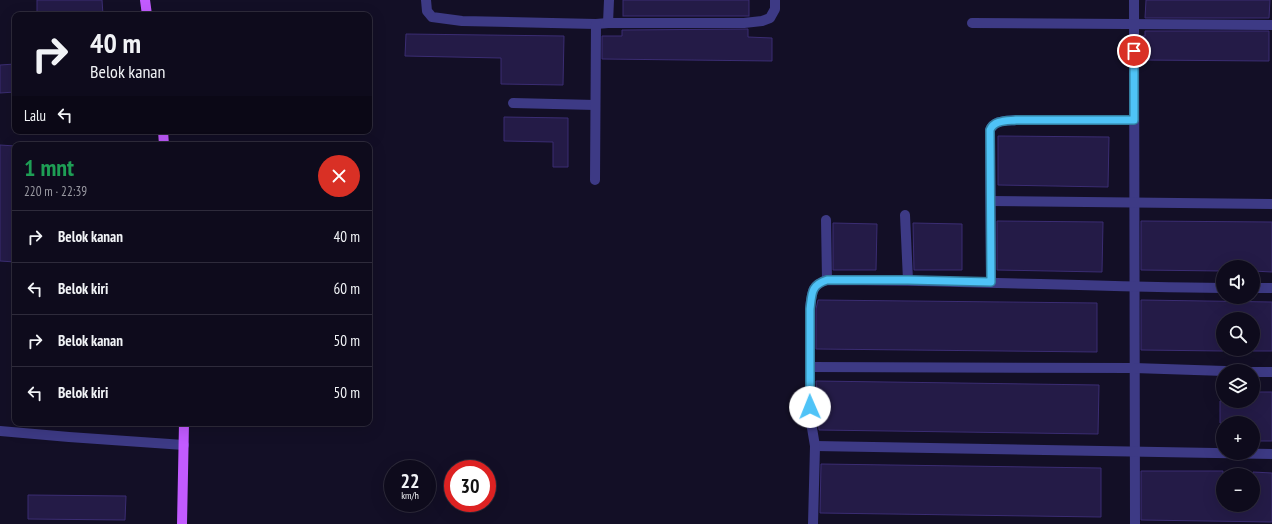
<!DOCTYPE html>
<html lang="id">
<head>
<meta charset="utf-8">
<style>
  body { margin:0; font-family:"PT Sans Narrow",sans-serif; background:#1c1929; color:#f1f3f6; height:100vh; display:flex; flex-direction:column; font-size:15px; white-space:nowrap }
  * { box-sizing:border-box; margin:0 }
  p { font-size:13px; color:#9b9ba3 }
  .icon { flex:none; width:22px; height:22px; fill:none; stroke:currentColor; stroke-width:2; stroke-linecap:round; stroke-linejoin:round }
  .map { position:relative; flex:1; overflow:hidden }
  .side { position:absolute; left:12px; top:142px; width:360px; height:284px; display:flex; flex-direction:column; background:#0e0b1c; border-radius:8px; box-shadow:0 4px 16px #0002,0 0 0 1px #2e2b3b }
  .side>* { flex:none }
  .guide { position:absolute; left:12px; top:12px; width:360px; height:122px; border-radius:8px; box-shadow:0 4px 16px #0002,0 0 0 1px #2e2b3b; background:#0e0b1c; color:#f1f3f6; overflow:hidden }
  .tools { position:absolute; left:1216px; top:260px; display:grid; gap:8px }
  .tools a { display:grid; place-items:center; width:44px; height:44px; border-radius:50%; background:#0e0b1c; box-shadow:0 4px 16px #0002,0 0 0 1px #2e2b3b; font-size:20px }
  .speed { position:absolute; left:384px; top:460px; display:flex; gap:8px; font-size:20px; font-weight:700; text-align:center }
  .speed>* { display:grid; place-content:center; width:52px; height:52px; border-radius:50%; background:#0e0b1c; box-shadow:0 4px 16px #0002,0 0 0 1px #2e2b3b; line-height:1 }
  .speed small { font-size:10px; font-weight:400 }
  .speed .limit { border:6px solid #d22; background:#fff; color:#111 }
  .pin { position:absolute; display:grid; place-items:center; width:34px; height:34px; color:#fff; margin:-17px; border:2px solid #fff; border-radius:50%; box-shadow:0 1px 4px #0007 }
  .me { position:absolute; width:44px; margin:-22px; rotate:359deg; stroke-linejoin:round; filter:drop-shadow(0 0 3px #0008) }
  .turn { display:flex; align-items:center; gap:14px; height:84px; padding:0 12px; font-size:18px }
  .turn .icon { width:52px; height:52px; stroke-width:2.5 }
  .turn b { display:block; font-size:28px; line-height:34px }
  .then { display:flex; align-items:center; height:38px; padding:0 12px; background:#0003; gap:8px; font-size:15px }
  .round { display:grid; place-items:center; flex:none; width:42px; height:42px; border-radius:21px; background:#1c1929 }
  .overview { display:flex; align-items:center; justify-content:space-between; height:68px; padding:0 12px }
  h1 { font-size:24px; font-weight:800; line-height:30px; color:#1e9e55 }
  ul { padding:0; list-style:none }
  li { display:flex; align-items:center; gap:12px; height:52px; padding:0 12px; border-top:1px solid #2e2b3b }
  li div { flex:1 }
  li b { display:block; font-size:15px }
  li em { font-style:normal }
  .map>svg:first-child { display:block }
  .building { fill:#241b47; stroke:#3b2d73 }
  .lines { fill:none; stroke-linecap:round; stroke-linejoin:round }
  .minor { stroke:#3d3a85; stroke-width:10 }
  .major { stroke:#c25bff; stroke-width:10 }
  .route-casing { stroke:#337fa1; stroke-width:10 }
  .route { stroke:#4fc3f7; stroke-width:7 }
</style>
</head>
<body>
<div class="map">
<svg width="1272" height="524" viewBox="0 0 1272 524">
  <rect width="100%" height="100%" fill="#130f26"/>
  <g class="building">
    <path d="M37,0H102L103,15H37Z"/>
    <rect x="623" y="0" width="126" height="16"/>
    <path d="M1146,0H1270L1269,18H1145Z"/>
    <path d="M748,29V37L772,38V61L602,59V36H622V30Z"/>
    <path d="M1145,31H1269V61L1142,60V36H1145Z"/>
    <path d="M406,34L564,36L563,85L501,84V58L405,56Z"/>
    <path d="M15,64V92L0,93V65Z"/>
    <path d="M504,117L568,118V167H553V142L504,141Z"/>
    <path d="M998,136L1109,137L1108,187L998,185Z"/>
    <path d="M0,145L15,146V262L0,261Z"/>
    <path d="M997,221L1103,222L1102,272L997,270Z"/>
    <path d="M1141,221L1272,222V272L1253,271V267H1223V271L1141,270Z"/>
    <path d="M833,223L877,224L876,270H833Z"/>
    <path d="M913,223L962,224V270H914Z"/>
    <path d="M818,300L1097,303V352L816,349V309Z"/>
    <path d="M1141,300L1272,302V351H1253V319H1223V351L1141,350Z"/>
    <path d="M816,381L1099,385L1098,434L819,430Z"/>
    <path d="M1253,392H1272V441H1253V423H1220V401H1253Z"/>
    <path d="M821,464L1101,468V517L820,513Z"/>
    <path d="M1141,471H1223V505H1253V472L1272,473V522L1141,520Z"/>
    <path d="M28,495L126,496L125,520L28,519Z"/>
  </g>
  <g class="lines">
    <g class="minor">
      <path d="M426,0L427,11L432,17L462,21L596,24L608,23"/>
      <path d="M609,0L608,23H744L762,21L770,18L775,9V0"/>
      <path d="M1134,0L1135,524"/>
      <path d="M972,23L1272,25"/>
      <path d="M513,103L595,105"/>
      <path d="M595,180L596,24"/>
      <path d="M991,201L1272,204"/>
      <path d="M905,215L908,280"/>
      <path d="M826,220L827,280"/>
      <path d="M991,282L990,130C994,120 1006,121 1016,120H1134"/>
      <path d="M1253,288H1272"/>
      <path d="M811,367L1134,368L1225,371"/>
      <path d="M1253,372H1272"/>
      <path d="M0,431L69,437L184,445"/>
      <path d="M815,446L1272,454"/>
      <path d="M813,524L815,446L812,428L810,396V309C812,293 811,285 827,280C959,280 1091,287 1223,288"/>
    </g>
    <g class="major">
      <path d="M145,0L147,15"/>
      <path d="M163,131L164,145"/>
      <path d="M182,524L184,423"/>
    </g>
  </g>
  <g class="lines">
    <g class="route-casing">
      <path id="route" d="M810,407V309C812,293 811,285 827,280H908L991,282L990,130C994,120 1006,121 1016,120H1134V51"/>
    </g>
    <use href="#route" class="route"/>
  </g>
</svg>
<div class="tools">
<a><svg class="icon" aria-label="sound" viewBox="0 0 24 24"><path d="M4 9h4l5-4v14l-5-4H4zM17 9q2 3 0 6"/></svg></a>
<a><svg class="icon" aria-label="search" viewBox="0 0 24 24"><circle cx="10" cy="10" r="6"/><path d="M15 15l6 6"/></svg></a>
<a><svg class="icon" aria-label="layers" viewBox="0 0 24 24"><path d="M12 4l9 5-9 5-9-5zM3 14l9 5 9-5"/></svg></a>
<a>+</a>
<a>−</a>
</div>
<div class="speed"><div>22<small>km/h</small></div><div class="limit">30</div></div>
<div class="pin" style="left:1134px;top:51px;background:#d93025"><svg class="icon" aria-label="arrive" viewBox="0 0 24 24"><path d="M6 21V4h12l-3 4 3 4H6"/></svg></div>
<svg class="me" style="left:810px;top:407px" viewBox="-20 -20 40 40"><circle r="19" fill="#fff"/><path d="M0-13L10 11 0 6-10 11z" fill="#4fc3f7"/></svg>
<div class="guide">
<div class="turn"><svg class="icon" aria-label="right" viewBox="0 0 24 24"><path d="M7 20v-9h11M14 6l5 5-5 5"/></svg><div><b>40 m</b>Belok kanan</div></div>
<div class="then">Lalu<svg class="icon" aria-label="left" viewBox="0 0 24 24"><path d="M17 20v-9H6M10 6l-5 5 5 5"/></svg></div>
</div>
<section class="side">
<div class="overview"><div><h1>1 mnt</h1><p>220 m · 22:39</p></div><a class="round" style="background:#d93025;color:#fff"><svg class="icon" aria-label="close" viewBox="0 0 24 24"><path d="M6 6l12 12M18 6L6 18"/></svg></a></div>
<ul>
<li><svg class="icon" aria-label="right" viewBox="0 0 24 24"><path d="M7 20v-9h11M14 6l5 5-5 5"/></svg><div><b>Belok kanan</b></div><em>40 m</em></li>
<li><svg class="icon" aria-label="left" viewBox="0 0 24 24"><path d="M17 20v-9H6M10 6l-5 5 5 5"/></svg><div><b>Belok kiri</b></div><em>60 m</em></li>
<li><svg class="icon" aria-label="right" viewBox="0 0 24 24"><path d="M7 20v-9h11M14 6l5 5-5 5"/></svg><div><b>Belok kanan</b></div><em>50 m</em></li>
<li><svg class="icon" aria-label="left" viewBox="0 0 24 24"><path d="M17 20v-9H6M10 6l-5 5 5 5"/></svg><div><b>Belok kiri</b></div><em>50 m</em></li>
</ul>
</section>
</div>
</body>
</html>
